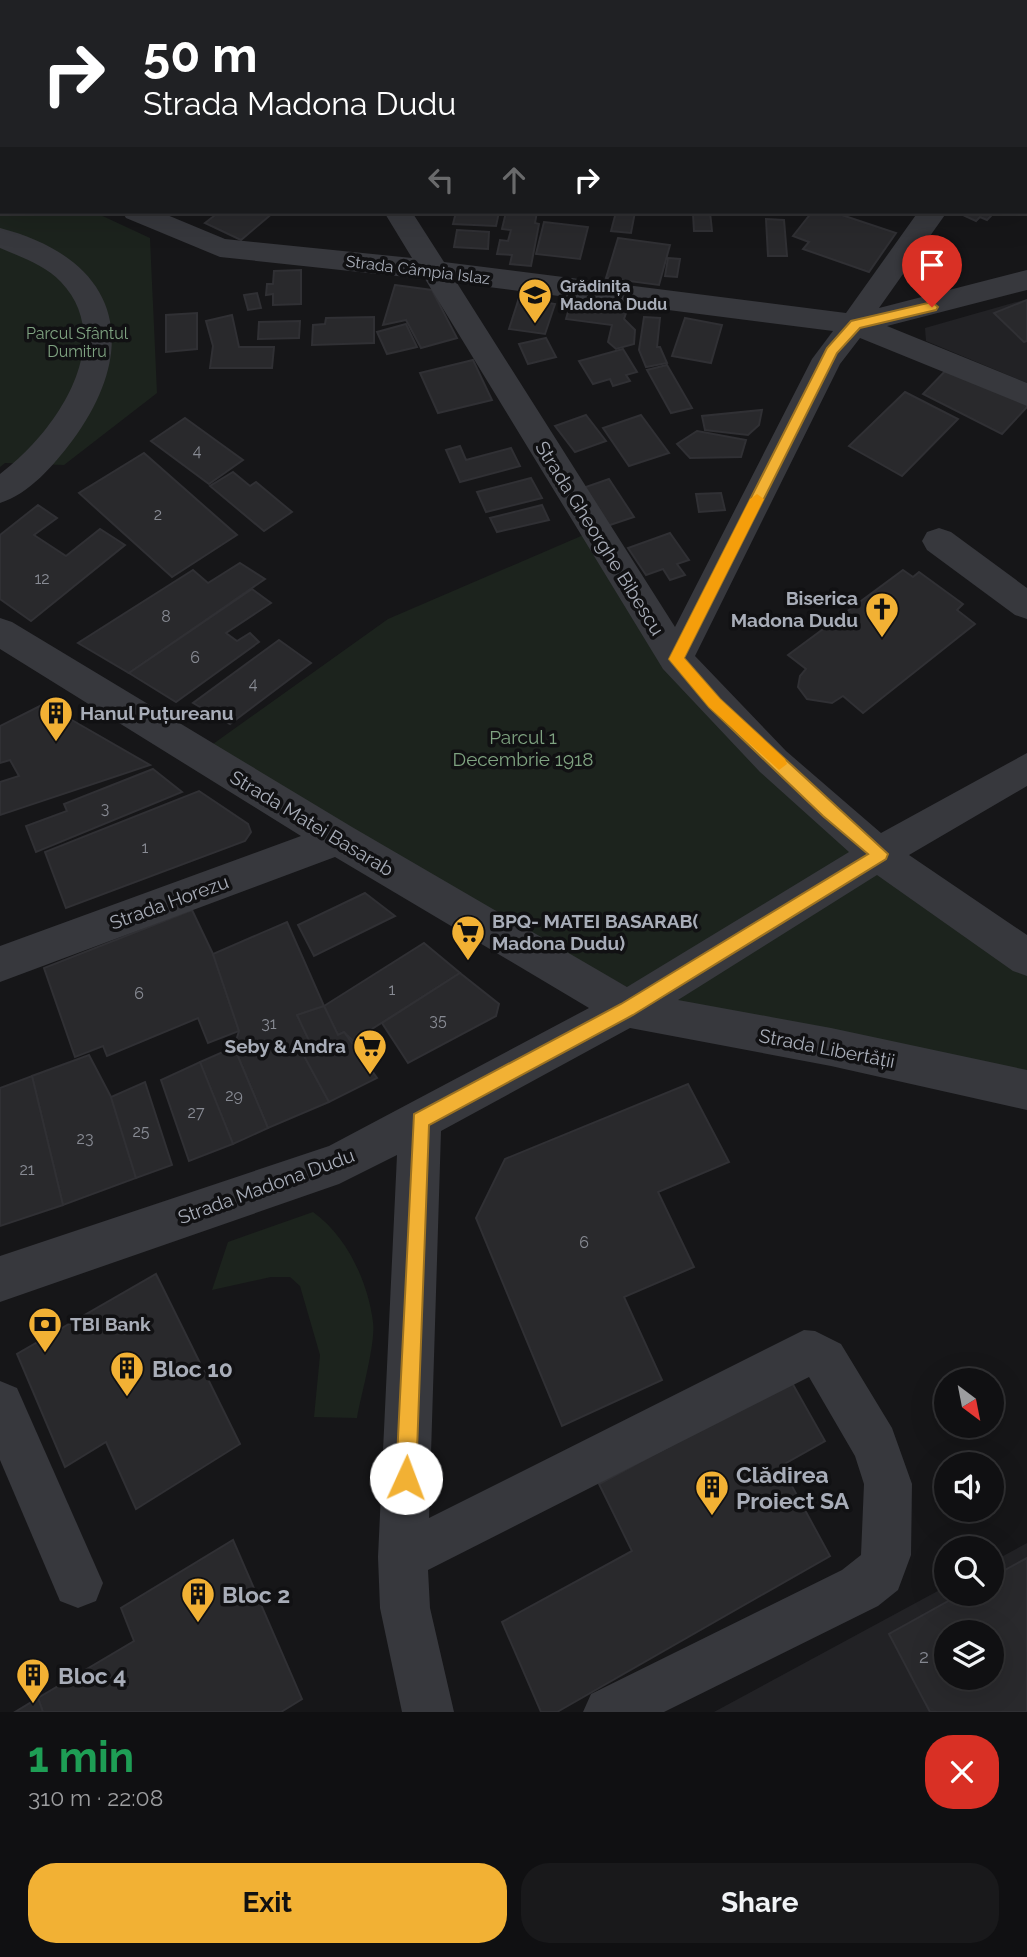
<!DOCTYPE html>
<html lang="en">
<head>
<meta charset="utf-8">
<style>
  body { margin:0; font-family:Raleway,sans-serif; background:#19191b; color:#f1f3f6; height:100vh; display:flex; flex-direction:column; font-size:26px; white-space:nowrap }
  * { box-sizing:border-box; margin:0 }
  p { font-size:23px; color:#9c9d9f }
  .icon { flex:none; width:38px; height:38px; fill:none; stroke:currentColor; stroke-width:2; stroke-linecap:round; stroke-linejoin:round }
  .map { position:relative; height:1712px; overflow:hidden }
  .panel { display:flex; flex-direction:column; background:#101012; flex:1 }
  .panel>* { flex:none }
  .hud { position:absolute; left:0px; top:0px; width:1027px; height:214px; box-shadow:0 7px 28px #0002,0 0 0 2px #303032; background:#202124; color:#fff; overflow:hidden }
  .needle { width:46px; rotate:148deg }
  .tools { position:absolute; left:934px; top:1368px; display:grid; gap:14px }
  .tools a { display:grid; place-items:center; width:70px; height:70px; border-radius:50%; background:#101012; box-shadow:0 7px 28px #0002,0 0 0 2px #303032; font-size:35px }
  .pin { position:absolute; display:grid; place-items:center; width:60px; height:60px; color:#fff; margin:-72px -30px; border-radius:50% 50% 50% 0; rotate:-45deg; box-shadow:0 0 7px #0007 }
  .pin .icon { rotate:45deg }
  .me { position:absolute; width:77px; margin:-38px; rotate:2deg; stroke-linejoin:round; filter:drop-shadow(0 0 5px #0008) }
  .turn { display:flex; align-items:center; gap:24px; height:147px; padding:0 28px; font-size:32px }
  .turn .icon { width:91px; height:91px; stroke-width:2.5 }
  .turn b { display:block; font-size:49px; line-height:60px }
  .lanes { display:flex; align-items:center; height:66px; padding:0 28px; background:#0003; justify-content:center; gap:35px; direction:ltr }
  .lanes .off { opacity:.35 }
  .round { display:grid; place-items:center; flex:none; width:74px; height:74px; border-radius:28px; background:#19191b }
  .summary { display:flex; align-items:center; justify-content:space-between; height:119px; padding:0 28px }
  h1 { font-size:42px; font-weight:700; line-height:52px; color:#1e9e55 }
  .action { display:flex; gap:14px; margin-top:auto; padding:14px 28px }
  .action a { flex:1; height:80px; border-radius:28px; background:#f2b134; color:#111; font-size:28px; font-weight:700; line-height:80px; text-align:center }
  .action a+a { background:#19191b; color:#f1f3f6 }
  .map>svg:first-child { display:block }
  .built { fill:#222225; fill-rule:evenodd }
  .green { fill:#1c231d }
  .building { fill:#29292c; stroke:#303034; stroke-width:2; fill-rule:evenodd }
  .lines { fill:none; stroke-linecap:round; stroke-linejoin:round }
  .minor { fill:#37383d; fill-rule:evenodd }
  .route { fill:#f2b134; stroke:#9d7322; stroke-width:2 }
  .slow { fill:#f59e0b }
  .labels { text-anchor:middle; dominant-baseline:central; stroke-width:7; stroke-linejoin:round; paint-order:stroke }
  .far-street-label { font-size:16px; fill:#a8adb8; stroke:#111113 }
  .far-poi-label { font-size:16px; font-weight:bold; fill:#a8adb8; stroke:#111113; text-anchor:start }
  .far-park-label { font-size:16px; fill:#7fa381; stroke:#111113 }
  .number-label { font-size:16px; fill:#888b94 }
  .street-label { font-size:19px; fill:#a8adb8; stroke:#111113 }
  .poi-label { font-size:19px; font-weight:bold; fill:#a8adb8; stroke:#111113; text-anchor:start }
  .park-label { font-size:19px; fill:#7fa381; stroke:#111113 }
  .near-number-label { font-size:19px; fill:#888b94 }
  .near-poi-label { font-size:23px; font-weight:bold; fill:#a8adb8; stroke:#111113; text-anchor:start }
</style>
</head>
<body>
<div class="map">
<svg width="1027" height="1712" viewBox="0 0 1027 1712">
  <rect width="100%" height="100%" fill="#161618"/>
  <g class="built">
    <path d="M1027,299V383L926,341L925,328Z"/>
    <path d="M1027,1543V1712H714L947,1586V1594H992V1562ZM947,1633H992V1678H947Z"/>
  </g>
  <g class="green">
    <path d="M0,169L2,212H94L150,238L157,393L64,465L5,463L0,467Z"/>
    <path d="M595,530L673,661L1027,956V1078L693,1023L199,754L388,619Z"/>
    <path d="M313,1212C347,1236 368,1282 373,1322C376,1343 361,1395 357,1418L314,1417L320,1355L300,1286L290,1277H271L212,1290L228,1242Z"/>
  </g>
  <g class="building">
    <path d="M219,212H274L241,240L205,223Z"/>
    <path d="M456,212H499L496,226L453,224Z"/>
    <path d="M506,212H537L535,223L539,224L531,266L510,264L512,255L497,254L500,240L508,241L511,230L502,229Z"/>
    <path d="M616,212H635L631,233L611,231Z"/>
    <path d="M688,212H710L712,231H694L693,214Z"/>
    <path d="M812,212H833L896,233L869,272L803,249L809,242L793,236Z"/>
    <path d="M970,212H984L992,215L987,220L980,217L976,221L965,216Z"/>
    <path d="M766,219L784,220L787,256H768Z"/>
    <path d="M544,222L588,227L580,259L536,254Z"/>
    <path d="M457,230L489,232L488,249L454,247Z"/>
    <path d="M618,238L670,245L659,285L606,278Z"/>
    <path d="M668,258L680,259L677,277L665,276Z"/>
    <path d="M301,270V304L273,305V294L266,295L267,284H273L274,271Z"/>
    <path d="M395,285L432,290L457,338L421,348L406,320L383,325Z"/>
    <path d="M257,293L261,308L248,310L244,295Z"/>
    <path d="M519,298L555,304L545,334L509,329Z"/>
    <path d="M1027,300V341L1024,342L994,313Z"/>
    <path d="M571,302L627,310L624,319L635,330L634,344L616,349L608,342L612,325L566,319Z"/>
    <path d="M197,313V349L166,352V315Z"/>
    <path d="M232,315L239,347H274L272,368H210L213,346L206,321Z"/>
    <path d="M374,317V343L312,345L313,325L325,324L326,318Z"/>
    <path d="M644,317L660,318L657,347H660L667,363L646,367L639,350Z"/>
    <path d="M685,318L722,325L711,363L672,356Z"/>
    <path d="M300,321L299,338L258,339L259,322Z"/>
    <path d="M406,324L417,347L387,354L377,332Z"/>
    <path d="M546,338L556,357L528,364L519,344Z"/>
    <path d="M623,349L637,372L626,375L630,381L613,386L610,379L593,384L579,361Z"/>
    <path d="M473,360L492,400L438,413L420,373Z"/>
    <path d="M667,365L692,408L671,413L647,370Z"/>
    <path d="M950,366L1027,404V407L1002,434L923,394Z"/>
    <path d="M905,392L958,419L902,476L849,446Z"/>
    <path d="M762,410L759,425L748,435L705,430L702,416Z"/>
    <path d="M586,415L606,441L575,452L555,426Z"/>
    <path d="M641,415L669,453L629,466L603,428Z"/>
    <path d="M185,418L243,460L209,484L151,441Z"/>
    <path d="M697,431L746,440L741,457L690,458L677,444Z"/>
    <path d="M460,446L466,460L511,448L520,466L460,482L446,450Z"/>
    <path d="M144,453L237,535L172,577L79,493Z"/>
    <path d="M233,472L250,486L256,482L292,512L264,531L210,486Z"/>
    <path d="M531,478L542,498L486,512L477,492Z"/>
    <path d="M609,479L634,517L604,527L580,489Z"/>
    <path d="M721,493L725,510L699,512L696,494Z"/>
    <path d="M38,505L57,518L34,535L66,556L100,529L125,545L31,621L0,599V535Z"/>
    <path d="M542,505L549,520L497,532L490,518Z"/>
    <path d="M670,533L689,560L677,564L685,575L670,580L663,569L646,575L628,548Z"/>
    <path d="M240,563L265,579L129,673L78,643L193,570L208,583Z"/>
    <path d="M903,570L913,577L919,572L963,604L957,610L975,624L863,713L843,696L832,703L807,699L798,687L800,676L806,669L788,655Z"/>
    <path d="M252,589L271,603L226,633L237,641L250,633L259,642L176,702L129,673Z"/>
    <path d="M279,640L311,663L230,724L193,703Z"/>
    <path d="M44,704L150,765L0,815V782L19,776L10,760L0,763V726Z"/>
    <path d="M153,769L182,792L36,852L26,826L67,811L64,804Z"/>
    <path d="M199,791L248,824L251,832L245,841L66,908L45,852Z"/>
    <path d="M365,893L395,916L314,956L298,925Z"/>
    <path d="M192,910L213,954L239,1031L208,1043L198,1018L107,1056L103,1046L75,1057L44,968Z"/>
    <path d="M287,922L324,1006L297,1015L313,1049L303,1054L329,1102L268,1128L234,1047L239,1031L213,954Z"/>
    <path d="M424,943L460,973L353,1041L344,1032L338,1035L324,1006Z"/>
    <path d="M460,973L499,1004L496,1016L408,1063L382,1023Z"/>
    <path d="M324,1006L338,1035L344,1032L377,1078L329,1102L303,1054L313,1049L297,1015Z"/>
    <path d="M234,1047L268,1128L233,1144L200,1062Z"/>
    <path d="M89,1055L111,1097L136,1178L63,1205L32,1076Z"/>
    <path d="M200,1062L233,1144L189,1161L161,1080Z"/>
    <path d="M32,1076L63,1205L0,1226V1088Z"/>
    <path d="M145,1082L172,1165L136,1178L111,1097Z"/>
    <path d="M688,1084L729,1162L658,1192L694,1267L624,1297L662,1380L562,1426L476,1218L505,1159Z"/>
    <path d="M156,1274L240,1444L136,1509L106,1442L65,1467L17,1354Z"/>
    <path d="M791,1381L825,1441L781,1466L830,1556L557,1712H541L502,1622L632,1551L599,1484Z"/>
    <path d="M233,1540L302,1699L281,1712H43L38,1698L134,1641L121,1608Z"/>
    <path d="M1027,1558V1712H930L889,1634L961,1594H992V1577ZM947,1633H992V1678H947Z"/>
    <path d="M38,1698L43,1712H15Z"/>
  </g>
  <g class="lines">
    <g class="minor">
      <path d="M266,0H292V2H267Z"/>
      <rect x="557" y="0" width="26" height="2"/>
      <path d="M937,0H963L964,2H939Z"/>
      <rect x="1026" y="37" width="1" height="16"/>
      <rect x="0" y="141" width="2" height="17"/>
      <path d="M122,212H160L225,239L412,258L384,212H412L444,262L846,313L918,212H947L879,308L1027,270V290L887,326L1027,383V406L860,338L840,364L695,656L786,751L881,833L1027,753V786L909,855L1027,935V976L1013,971L877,875L678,1000L831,1028L1027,1070V1110L831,1066L630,1028L441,1131L429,1518L804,1330L815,1331L841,1344L892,1428L912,1484L911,1555L898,1590L878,1606L664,1712H583L591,1694L842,1570L861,1555L864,1484L855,1456L809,1377L428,1570L430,1608L454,1712H402L380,1608L378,1557L397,1155L339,1184L0,1302V1256L329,1146L589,1008L335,857L0,982V946L301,836L0,649V618L12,622L352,827L627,987L849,852L760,772L663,669L425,279L220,257L126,218ZM457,283L833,331L812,359L675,627Z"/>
      <path d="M0,228C119,259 143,345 72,441C54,465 29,494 0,503V474C53,435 119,343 61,282C45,265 21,257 0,248Z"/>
      <path d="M939,528L951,532L1027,588V619L1015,615L927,550L922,541L927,532Z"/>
      <path d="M0,1381L17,1388L103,1583L96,1601L78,1608L60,1601L0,1460Z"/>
    </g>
  </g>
  <path class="route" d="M932,302L938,307L936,310L860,328L837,353L684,658L720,699L888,854L886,859L633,1015L429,1125L416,1478L413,1485L406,1488L399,1485L396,1478L414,1114L621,1004L868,854L823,816L709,707L669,659L827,348L851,321Z"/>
  <path class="slow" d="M757,494L764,499L684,658L720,699L785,759L787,764L779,770L709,707L669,659L750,499Z"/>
  <defs>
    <g id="school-pin" transform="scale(1.75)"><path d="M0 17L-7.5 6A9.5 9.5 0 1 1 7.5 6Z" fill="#f2b134" stroke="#111113"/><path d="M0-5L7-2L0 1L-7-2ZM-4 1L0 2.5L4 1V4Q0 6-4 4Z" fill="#111"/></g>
    <g id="church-pin" transform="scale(1.75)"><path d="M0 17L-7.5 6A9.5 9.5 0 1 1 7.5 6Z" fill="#f2b134" stroke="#111113"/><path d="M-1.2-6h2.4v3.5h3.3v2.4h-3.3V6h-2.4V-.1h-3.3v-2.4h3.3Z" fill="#111"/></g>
    <g id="building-pin" transform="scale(1.75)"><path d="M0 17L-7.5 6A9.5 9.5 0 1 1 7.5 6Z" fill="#f2b134" stroke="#111113"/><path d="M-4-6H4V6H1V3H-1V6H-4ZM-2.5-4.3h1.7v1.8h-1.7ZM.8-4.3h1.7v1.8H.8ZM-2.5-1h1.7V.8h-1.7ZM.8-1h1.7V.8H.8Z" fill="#111"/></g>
    <g id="supermarket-pin" transform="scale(1.75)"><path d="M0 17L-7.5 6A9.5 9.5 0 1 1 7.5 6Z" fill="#f2b134" stroke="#111113"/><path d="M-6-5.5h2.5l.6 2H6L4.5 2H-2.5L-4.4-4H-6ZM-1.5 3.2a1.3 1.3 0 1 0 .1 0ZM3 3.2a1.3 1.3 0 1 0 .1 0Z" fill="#111"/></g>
    <g id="bank-pin" transform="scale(1.75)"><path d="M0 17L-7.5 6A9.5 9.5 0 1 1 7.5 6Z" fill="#f2b134" stroke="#111113"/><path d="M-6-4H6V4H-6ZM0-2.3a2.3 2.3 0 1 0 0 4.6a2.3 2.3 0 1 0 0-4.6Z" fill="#111"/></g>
  </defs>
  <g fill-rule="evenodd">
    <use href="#school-pin" x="535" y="295"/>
    <use href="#church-pin" x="882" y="609"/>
    <use href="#building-pin" x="56" y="713"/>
    <use href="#supermarket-pin" x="468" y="932"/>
    <use href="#supermarket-pin" x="370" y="1046"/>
    <use href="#bank-pin" x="45" y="1324"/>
    <use href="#building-pin" x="127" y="1368"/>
    <use href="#building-pin" x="712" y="1487"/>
    <use href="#building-pin" x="198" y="1594"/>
    <use href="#building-pin" x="33" y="1675"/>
  </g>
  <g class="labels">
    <g class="far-street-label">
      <text transform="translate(418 270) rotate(7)">Strada Câmpia Islaz</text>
    </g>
    <g class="far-poi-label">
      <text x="560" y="286">Grădinița<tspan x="560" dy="18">Madona Dudu</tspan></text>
    </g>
    <g class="far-park-label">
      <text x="77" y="333">Parcul Sfântul<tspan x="77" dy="18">Dumitru</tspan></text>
    </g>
    <g class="number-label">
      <text x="197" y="450">4</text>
      <text x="158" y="514">2</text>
      <text x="42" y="578">12</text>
      <text x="166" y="616">8</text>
      <text x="195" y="657">6</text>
      <text x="253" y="683">4</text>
      <text x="105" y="808">3</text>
      <text x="145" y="847">1</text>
      <text x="392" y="989">1</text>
      <text x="139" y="993">6</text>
      <text x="438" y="1020">35</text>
      <text x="269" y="1023">31</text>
      <text x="234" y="1095">29</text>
      <text x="196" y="1112">27</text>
      <text x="141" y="1131">25</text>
      <text x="85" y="1138">23</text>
      <text x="27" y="1169">21</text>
      <text x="584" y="1242">6</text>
    </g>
    <g class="street-label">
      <text transform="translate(600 538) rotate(58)">Strada Gheorghe Bibescu</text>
      <text transform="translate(312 823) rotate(31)">Strada Matei Basarab</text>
      <text transform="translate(169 902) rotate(-20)">Strada Horezu</text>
      <text transform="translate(827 1048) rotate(11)">Strada Libertății</text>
      <text transform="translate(266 1186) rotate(-20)">Strada Madona Dudu</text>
    </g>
    <g class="poi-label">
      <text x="858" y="598" text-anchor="end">Biserica<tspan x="858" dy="22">Madona Dudu</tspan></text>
      <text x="80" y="713">Hanul Puțureanu</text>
      <text x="492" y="921">BPQ- MATEI BASARAB(<tspan x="492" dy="22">Madona Dudu)</tspan></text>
      <text x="346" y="1046" text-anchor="end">Seby &amp; Andra</text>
      <text x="70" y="1324">TBI Bank</text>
    </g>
    <g class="park-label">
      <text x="523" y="737">Parcul 1<tspan x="523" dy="22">Decembrie 1918</tspan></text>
    </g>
    <g class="near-number-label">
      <text x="924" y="1656">2</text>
    </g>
    <g class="near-poi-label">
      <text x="152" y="1368">Bloc 10</text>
      <text x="736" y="1474">Clădirea<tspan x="736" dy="26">Proiect SA</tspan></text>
      <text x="222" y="1594">Bloc 2</text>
      <text x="58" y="1675">Bloc 4</text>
    </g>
  </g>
</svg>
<div class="tools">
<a><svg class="needle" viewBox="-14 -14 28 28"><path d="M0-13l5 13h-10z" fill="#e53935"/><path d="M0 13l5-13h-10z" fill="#9c9d9f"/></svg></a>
<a><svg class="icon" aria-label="sound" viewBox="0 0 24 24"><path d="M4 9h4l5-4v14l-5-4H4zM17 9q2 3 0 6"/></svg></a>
<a><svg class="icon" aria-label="search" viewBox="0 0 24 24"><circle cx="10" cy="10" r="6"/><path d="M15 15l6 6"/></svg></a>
<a><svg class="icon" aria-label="layers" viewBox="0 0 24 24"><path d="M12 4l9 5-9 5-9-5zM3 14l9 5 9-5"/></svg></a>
</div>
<div class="pin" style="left:932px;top:307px;background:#d93025"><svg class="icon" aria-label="arrive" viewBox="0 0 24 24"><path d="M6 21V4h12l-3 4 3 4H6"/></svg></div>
<svg class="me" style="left:406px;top:1478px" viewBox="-20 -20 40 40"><circle r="19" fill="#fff"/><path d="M0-13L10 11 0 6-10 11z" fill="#f2b134"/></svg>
<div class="hud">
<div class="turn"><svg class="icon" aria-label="right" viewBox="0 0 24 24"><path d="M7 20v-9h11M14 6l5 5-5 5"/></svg><div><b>50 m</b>Strada Madona Dudu</div></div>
<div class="lanes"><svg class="icon off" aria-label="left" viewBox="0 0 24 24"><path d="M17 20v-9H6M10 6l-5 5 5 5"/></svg><svg class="icon off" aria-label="ahead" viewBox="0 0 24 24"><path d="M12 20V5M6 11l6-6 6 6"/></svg><svg class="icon" aria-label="right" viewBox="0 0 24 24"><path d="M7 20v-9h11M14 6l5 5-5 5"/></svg></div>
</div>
</div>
<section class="panel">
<div class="summary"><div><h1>1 min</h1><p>310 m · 22:08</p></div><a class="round" style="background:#d93025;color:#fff"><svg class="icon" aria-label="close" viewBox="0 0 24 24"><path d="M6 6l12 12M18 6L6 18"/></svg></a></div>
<div class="action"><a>Exit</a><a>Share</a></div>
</section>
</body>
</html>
